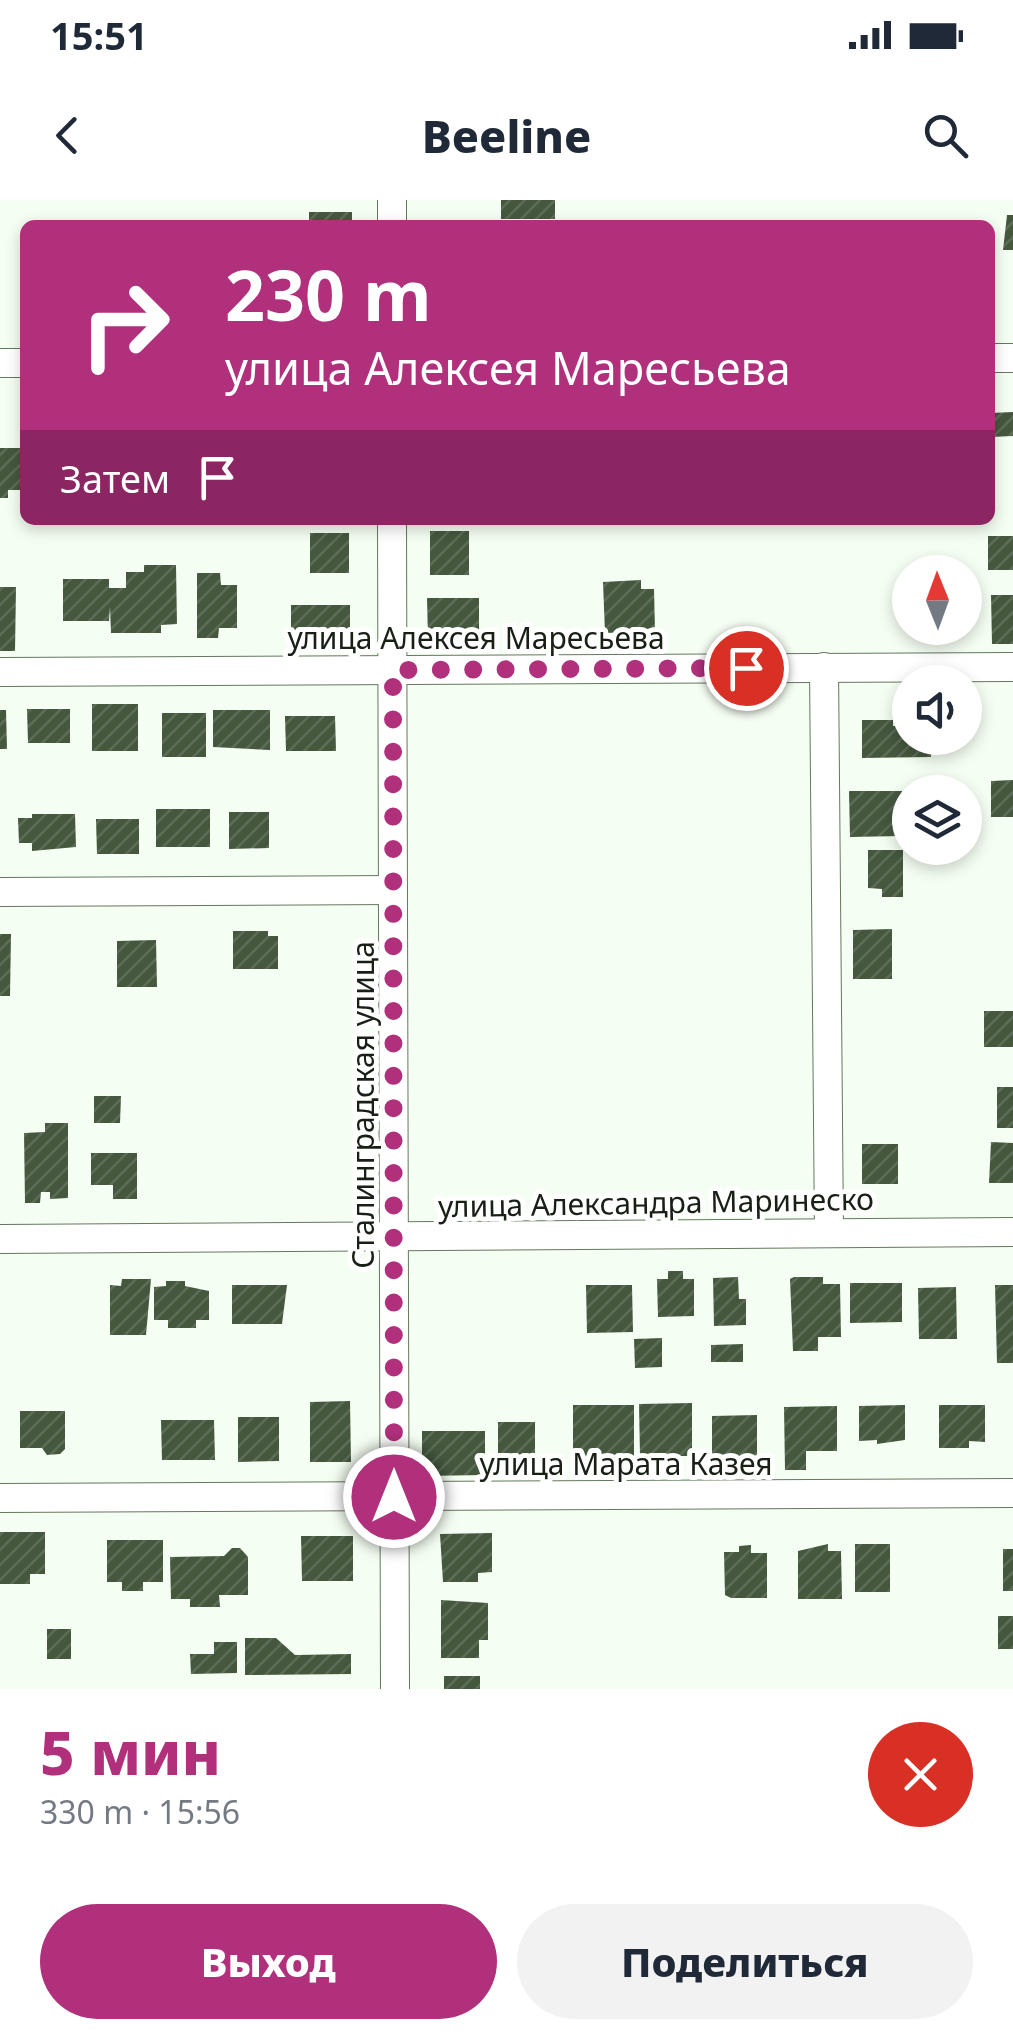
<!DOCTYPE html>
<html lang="ru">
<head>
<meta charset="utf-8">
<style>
  body { margin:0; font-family:"Noto Sans",sans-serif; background:#f2f2f3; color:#1f2937; height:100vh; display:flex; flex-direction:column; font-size:38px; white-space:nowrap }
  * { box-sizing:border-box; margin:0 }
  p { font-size:32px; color:#747a83 }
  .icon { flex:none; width:55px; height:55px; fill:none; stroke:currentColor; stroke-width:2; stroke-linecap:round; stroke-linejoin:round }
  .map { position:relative; height:1489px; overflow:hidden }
  .panel { display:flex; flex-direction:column; background:#fff; flex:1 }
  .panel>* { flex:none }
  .guide { position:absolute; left:20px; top:20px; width:975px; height:305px; border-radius:15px; box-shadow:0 5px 15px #0003; background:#b0307c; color:#fff; overflow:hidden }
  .needle { width:65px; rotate:359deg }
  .fabs { position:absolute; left:892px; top:355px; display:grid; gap:20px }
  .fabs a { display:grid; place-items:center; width:90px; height:90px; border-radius:50%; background:#fff; box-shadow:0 5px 15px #0003; font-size:50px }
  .pin { position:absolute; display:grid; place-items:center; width:85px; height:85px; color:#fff; margin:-42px; border:5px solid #fff; border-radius:50%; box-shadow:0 2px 10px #0007 }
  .me { position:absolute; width:110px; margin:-55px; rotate:0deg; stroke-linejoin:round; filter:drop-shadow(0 0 8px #0008) }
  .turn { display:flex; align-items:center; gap:35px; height:210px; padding:0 40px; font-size:45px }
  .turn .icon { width:130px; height:130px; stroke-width:2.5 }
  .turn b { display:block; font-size:70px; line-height:85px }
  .then { display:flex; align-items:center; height:95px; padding:0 40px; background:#0003; gap:20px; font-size:38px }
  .round { display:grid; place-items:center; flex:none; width:105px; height:105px; border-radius:52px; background:#f2f2f3 }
  .head { display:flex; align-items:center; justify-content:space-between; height:170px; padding:0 40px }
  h1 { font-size:60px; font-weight:800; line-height:75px; color:#b0307c }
  .cta { display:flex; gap:20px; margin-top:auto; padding:20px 40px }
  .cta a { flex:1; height:115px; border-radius:60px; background:#b0307c; color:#fff; font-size:40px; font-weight:800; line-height:115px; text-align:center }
  .cta a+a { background:#f2f2f3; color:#1f2937 }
  .status { display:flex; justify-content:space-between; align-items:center; height:70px; padding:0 50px; background:#fff; direction:ltr }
  .status svg { height:28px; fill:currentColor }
  header { display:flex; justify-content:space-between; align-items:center; height:130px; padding:0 40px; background:#fff; font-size:45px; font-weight:800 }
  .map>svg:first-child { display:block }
  .building { fill:url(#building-hatch) }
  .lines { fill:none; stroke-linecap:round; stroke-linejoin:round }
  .minor-casing { stroke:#64785e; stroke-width:30 }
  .minor { stroke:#fff; stroke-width:28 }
  .route { stroke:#b0307c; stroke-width:18; stroke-dasharray:0 32.4 }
  .labels { text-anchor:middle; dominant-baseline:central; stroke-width:10; stroke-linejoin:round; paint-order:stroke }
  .street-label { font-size:30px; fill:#182016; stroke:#fff }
</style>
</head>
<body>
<div class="status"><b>15:51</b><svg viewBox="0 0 49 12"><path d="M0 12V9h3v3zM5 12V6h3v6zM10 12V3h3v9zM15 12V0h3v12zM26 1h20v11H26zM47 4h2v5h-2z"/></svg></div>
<header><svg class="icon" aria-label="back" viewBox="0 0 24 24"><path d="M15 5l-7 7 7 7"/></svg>Beeline<svg class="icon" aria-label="search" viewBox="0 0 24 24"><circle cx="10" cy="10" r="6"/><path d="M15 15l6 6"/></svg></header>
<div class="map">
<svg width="1013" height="1489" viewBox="0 0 1013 1489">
  <defs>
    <pattern id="building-hatch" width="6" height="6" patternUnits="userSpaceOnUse" patternTransform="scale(2.5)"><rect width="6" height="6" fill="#45583e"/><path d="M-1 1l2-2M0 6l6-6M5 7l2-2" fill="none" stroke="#5c6c57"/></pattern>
  </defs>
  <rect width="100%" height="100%" fill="#f5fef2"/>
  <g class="building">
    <rect x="501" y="0" width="54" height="19"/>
    <rect x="309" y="12" width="43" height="13"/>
    <path d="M1007,15H1013V50H1003Z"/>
    <path d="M1013,212V236L990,237V213Z"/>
    <path d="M0,248H22V290H8V298H0Z"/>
    <rect x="430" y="331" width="39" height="44"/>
    <rect x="310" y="333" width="39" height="40"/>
    <rect x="988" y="336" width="25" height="34"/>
    <path d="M144,365H176L177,424L161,425V433H111L110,407L109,421H63V379H109V388H126V372H144Z"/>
    <path d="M197,373H220L221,385H237V428H219L218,438H197Z"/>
    <path d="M641,380V389H654L655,431L605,433L603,382Z"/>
    <path d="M0,387H16L15,451H0Z"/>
    <path d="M991,395H1013V444H992Z"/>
    <path d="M427,398H479V439H428Z"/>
    <rect x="291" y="405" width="59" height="35"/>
    <rect x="92" y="504" width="46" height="47"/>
    <path d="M27,509H70V543H28Z"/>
    <path d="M0,510H6L7,549H0Z"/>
    <path d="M213,510H270V550L213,547Z"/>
    <rect x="162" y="513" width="44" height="44"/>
    <path d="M285,516H335L336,551H286Z"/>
    <path d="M862,520H893V526H910V538H931V557L862,558Z"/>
    <path d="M1013,580V617H991V581Z"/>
    <path d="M849,591H902V636L850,637Z"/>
    <rect x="156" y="609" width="54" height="38"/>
    <path d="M229,612H269V648L229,649Z"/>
    <path d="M32,614H75L76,647L32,651V643H19L18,618H32Z"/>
    <path d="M96,619H139V654H97Z"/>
    <path d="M868,650H903V697H882V689L868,688Z"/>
    <path d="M892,729V779H853V730Z"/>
    <path d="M233,731H268V736H278V769H233Z"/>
    <path d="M0,734H11L10,796H0Z"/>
    <path d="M156,740L157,787H117V741Z"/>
    <rect x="984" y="811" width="29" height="36"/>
    <rect x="997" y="887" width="16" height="41"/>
    <path d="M94,896H121L120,923H94Z"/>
    <path d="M45,923H68V998L50,999V992H41L40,1003H25L24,933L45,932Z"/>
    <path d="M991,942L1013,943V983H989Z"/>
    <rect x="862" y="944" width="36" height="40"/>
    <path d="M91,953H137V999H113V985H91Z"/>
    <path d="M668,1071H683V1079H694V1116L658,1117L657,1079H668Z"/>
    <path d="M738,1077L739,1099H746V1125L714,1126L713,1078Z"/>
    <path d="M794,1077H823V1084H840L841,1137H818V1151H793L790,1079Z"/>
    <path d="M122,1079H151L146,1135H110V1085L121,1086Z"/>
    <path d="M166,1081H185V1086L209,1091V1120H196V1128H168V1120H154V1087L166,1086Z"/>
    <path d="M850,1083H902V1122L850,1123Z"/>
    <path d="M232,1085H287L282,1124H232Z"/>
    <path d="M586,1085H632L633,1132L587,1133Z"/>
    <path d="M995,1085H1013V1163H997Z"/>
    <path d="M956,1087L957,1139H919L918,1088Z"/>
    <path d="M662,1138V1167L635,1168L634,1139Z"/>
    <path d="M743,1144V1162H711V1145Z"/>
    <path d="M350,1201L351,1262H310V1202Z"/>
    <path d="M692,1203V1256H640L639,1204Z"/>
    <rect x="573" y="1205" width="61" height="56"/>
    <path d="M905,1205V1240L877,1244V1240L859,1241V1206Z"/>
    <path d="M939,1205H985V1242L969,1241V1248H939Z"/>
    <path d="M837,1206V1251H806V1270H785L784,1207Z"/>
    <path d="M20,1211H65V1249L60,1254L47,1255L42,1248H20Z"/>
    <path d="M757,1215V1263H712V1216Z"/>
    <path d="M238,1217H279V1261L238,1262Z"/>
    <path d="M161,1220H214L215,1260H162Z"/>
    <rect x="498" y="1222" width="37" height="42"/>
    <path d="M422,1231H485V1275L422,1276Z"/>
    <path d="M0,1332H45V1374H30V1384H0Z"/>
    <path d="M492,1333V1372L478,1373V1382H443L440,1334Z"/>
    <path d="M301,1336H353V1381H302Z"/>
    <path d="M107,1340H163V1382H143V1391H122V1382H107Z"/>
    <path d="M828,1344V1351H841L842,1399H798V1351Z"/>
    <rect x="855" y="1344" width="35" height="48"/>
    <path d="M751,1345V1353H767V1398H731L725,1395L724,1352H739V1346Z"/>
    <path d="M232,1348H240L248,1357V1395H219L220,1407H190V1399H171L170,1357L224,1356Z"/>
    <rect x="1003" y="1349" width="10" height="42"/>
    <path d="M441,1400L488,1403V1440H479V1458H441Z"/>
    <rect x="998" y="1416" width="15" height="33"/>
    <rect x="47" y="1429" width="24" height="30"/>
    <path d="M245,1438H276L295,1455L351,1454V1474L245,1475Z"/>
    <path d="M214,1442H237V1473L191,1474L190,1454H214Z"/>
    <rect x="444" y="1476" width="36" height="13"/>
  </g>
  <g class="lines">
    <g class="minor-casing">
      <g id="minor">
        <path d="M392,0V25"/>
        <path d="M990,158H1013"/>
        <path d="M0,163H25"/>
        <path d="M392,320L395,1489"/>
        <path d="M824,467L829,1033"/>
        <path d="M0,472L1013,467"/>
        <path d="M0,692L393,690"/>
        <path d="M0,1039L1013,1032"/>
        <path d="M0,1298L1013,1293"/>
      </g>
    </g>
    <use href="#minor" class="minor"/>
  </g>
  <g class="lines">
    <path class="route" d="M394,1297L393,470L746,468"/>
  </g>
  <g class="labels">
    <g class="street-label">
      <text x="476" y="437">улица Алексея Маресьева</text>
      <text transform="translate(362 905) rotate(-90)">Сталинградская улица</text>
      <text transform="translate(656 1002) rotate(-1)">улица Александра Маринеско</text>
      <text x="626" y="1263">улица Марата Казея</text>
    </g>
  </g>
</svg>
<div class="fabs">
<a><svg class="needle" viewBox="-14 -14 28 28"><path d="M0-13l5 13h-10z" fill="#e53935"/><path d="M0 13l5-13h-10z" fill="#747a83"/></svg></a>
<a><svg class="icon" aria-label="sound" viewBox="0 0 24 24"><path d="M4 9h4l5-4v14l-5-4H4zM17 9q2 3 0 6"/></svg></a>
<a><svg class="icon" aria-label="layers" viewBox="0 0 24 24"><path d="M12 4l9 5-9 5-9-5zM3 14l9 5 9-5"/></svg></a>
</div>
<div class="pin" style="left:746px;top:468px;background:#d93025"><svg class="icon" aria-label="arrive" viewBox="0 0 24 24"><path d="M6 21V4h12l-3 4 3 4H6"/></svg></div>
<svg class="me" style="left:394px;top:1297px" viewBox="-20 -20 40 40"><circle r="17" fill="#b0307c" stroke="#fff" stroke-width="3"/><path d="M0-11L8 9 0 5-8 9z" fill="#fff"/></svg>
<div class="guide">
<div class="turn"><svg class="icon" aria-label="right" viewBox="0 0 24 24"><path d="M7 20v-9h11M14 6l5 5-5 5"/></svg><div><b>230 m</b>улица Алексея Маресьева</div></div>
<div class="then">Затем<svg class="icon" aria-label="arrive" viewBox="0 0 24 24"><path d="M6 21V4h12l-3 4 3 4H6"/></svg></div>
</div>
</div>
<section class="panel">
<div class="head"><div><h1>5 мин</h1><p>330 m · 15:56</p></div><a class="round" style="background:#d93025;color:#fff"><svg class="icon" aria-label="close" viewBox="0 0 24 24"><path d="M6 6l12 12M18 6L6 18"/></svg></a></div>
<div class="cta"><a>Выход</a><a>Поделиться</a></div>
</section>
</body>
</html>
